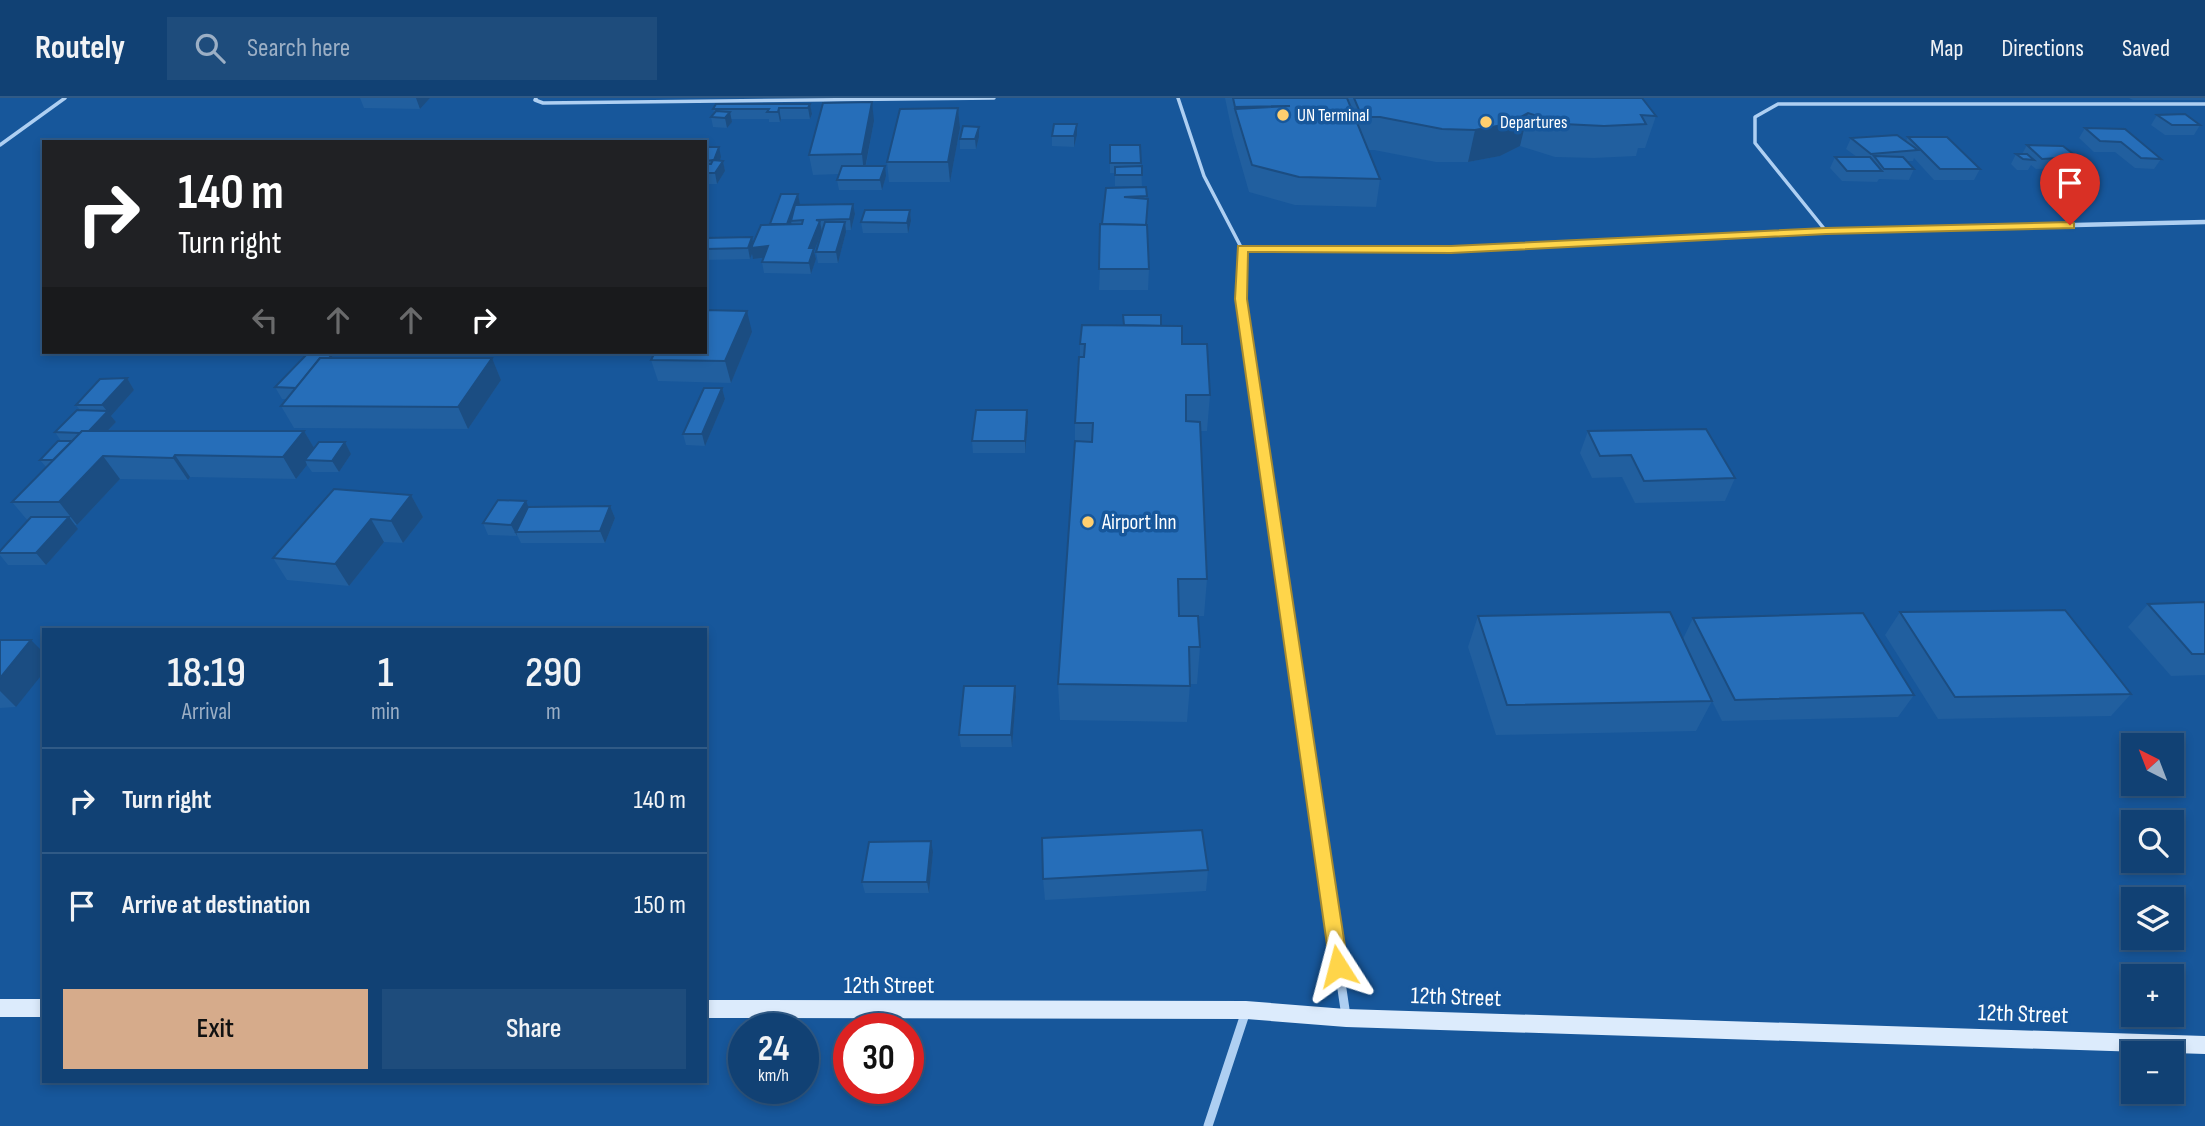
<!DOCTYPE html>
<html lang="en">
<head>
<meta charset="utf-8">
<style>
  body { margin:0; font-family:"Sofia Sans Condensed",sans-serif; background:#1e4c7c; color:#f1f3f6; height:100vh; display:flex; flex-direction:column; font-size:26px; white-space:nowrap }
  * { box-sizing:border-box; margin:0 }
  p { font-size:23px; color:#9cafc5 }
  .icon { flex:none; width:38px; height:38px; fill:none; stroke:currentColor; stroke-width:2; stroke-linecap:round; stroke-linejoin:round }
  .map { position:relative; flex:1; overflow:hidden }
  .details { position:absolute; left:42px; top:530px; width:665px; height:455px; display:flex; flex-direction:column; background:#114174; border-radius:0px; box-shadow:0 4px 10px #0003,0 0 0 2px #305a86 }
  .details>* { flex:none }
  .guide { position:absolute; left:42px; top:42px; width:665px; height:214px; border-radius:0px; box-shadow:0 4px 10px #0003,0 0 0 2px #305a86; background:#202124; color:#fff; overflow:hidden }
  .needle { width:46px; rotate:318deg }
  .fabs { position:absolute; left:2121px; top:635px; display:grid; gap:14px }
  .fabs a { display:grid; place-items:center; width:63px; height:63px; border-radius:0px; background:#114174; box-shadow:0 4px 10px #0003,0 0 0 2px #305a86; font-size:35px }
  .speed { position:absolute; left:728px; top:915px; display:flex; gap:14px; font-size:35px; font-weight:700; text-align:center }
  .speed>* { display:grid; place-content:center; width:91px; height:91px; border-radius:50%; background:#114174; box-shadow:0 4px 10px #0003,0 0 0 2px #305a86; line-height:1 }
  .speed small { font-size:18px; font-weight:400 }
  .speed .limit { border:10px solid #d22; background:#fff; color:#111 }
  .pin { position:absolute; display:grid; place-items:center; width:60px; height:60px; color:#fff; margin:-72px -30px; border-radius:50% 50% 50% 0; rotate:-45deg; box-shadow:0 0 7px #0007 }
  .pin .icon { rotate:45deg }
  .me { position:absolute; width:77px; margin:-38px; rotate:351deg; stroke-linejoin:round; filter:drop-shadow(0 0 5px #0008) }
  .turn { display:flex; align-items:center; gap:24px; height:147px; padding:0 21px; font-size:32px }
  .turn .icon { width:91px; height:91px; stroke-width:2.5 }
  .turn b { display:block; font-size:49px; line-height:60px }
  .lanes { display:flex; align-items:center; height:66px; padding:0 21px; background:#0003; justify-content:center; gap:35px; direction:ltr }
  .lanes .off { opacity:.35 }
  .eta { display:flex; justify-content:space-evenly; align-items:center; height:119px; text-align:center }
  .eta b { font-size:42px; font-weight:600; line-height:49px }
  .action { display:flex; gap:14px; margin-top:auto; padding:14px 21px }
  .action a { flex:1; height:80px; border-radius:0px; background:#d6ab8b; color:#111; font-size:28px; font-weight:600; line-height:80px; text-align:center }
  .action a+a { background:#1e4c7c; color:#f1f3f6 }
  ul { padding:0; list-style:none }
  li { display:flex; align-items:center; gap:21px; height:105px; padding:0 21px; border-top:2px solid #305a86 }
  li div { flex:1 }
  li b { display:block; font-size:26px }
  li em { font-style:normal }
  header { display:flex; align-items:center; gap:42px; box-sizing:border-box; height:98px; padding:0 35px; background:#114174; border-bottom:2px solid #305a86 }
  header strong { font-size:33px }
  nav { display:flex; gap:38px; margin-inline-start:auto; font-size:24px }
  .search { width:490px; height:63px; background:#1e4c7c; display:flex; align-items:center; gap:18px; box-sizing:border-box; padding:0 24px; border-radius:0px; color:#9cafc5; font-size:26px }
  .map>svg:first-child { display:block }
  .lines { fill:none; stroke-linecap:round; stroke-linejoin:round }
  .lane { stroke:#aecff2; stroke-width:3.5 }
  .street-far2 { stroke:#aecff2; stroke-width:4.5 }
  .street-far1 { stroke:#aecff2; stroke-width:6 }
  .street { stroke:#aecff2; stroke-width:9 }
  .secondary { fill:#dcebfc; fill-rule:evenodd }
  .wall { fill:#215f9f }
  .shaded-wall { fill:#1b4d82 }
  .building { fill:#266eb9; stroke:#1b4d82; stroke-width:2 }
  .route { fill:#ffd54a; stroke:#a68a30; stroke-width:2 }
  .poi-dot { fill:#ffcf6f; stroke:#17579b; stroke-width:2.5 }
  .labels { text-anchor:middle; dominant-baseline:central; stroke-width:7; stroke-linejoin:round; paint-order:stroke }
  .far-poi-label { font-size:18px; fill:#fff; stroke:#17579b; text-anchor:start }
  .poi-label { font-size:21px; fill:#fff; stroke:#17579b; text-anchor:start }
  .near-street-label { font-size:24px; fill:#fff; stroke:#17579b }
</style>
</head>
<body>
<header>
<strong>Routely</strong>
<div class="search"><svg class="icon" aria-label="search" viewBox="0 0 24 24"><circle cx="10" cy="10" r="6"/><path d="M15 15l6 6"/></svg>Search here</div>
<nav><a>Map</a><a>Directions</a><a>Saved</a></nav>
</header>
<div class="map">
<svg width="2205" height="1028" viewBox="0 0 2205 1028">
  <rect width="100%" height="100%" fill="#17579b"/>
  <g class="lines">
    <g class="lane">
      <path d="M536,0L535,2L543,5L994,0"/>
      <path d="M1178,0L1204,78L1242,151"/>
      <path d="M0,47L65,0"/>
      <path d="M1826,133L1755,45V19L1778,6H2205"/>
    </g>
    <path class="street-far2" d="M1248,251L1241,201L1242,151L1451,152L1826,133L2205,124"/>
    <path class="street-far1" d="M1248,250L1296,585"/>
    <g class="street">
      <path d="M1296,583L1346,918"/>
      <path d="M1208,1028L1246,913"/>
    </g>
    <g class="secondary">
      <rect x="0" y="901" width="44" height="18"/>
      <path d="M705,902L1246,903L1346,911L2205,938V956L1346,929L1246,921L705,920Z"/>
    </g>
  </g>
  <g class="wall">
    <path d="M360,0H430L420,11L364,10Z"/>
    <path d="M1225,0H1642L1656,18L1645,50H1638L1636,58L1594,60L1555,59L1520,48L1500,58L1468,64H1436L1374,52H1368L1380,81L1376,109L1295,107L1249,94L1233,38Z"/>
    <path d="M2129,0H2205V2H2133Z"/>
    <path d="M810,6L812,16L810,21H781L780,24H769V21H731L732,24L727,30L713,29L711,19L714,15L713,11Z"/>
    <path d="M958,10L960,30L950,84H889L887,64Z"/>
    <path d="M2157,17L2200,27L2194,37H2165L2151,27Z"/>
    <path d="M874,23L866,68L886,78L882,92H839L837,82L839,76L813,77L809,57Z"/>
    <path d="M1077,26V37L1074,49L1052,48V38Z"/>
    <path d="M979,29V39L976,51H960V41Z"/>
    <path d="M2085,30L2125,31L2161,61L2154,71L2135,70L2115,54H2094L2079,40Z"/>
    <path d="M1908,39L1980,71L1974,82H1934L1914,60L1913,63H1907L1914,71L1909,82L1879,81L1877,84L1842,83L1830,70L1835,59H1857L1846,51L1851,40L1906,43Z"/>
    <path d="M1110,47H1140L1142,88H1115V75H1110Z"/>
    <path d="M2027,47L2077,59L2071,70L2036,71L2031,67L2028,72H2017L2011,66L2016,56H2022Z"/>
    <path d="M705,49L721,59L720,63H723L725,73L717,86H705Z"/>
    <path d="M1146,89L1149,171L1148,192H1099L1102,126Z"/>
    <path d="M853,106L855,116L851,132H846V134L838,165H818L816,154L822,134L814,153L816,161L811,176L764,175L762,164L763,160L753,161L752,156L750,161L705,162V140L753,145L770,127V126L800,107Z"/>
    <path d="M910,112L911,123L908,135H863L861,124Z"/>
    <path d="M1161,228L1182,246L1210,297L1207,333H1200L1207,481L1204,518H1179L1200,549L1197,586H1190L1187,624L1060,622L1058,586L1075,343V325L1080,259V246Z"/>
    <path d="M752,234L731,285L658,283L651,262Z"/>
    <path d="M337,260H492L501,282L468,331L294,330L281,308L287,301H282L275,289Z"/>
    <path d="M127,280L134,292L111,318L116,324L108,333H304L314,350L345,344L351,356L339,374H312L307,367L296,381L190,379L188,382L120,381L77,427H74L78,431L46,467H8L0,457V453L28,423L12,404L46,369L40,362L61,343L55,334L80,312L76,307Z"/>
    <path d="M722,290L725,301L705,348L686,347L683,336Z"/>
    <path d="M1027,312L1028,324L1025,355H973L972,343Z"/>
    <path d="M1588,333L1735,380L1725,403L1635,405L1622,379L1592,380L1580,355Z"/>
    <path d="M411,397L423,419L403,445L384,444L349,488L287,482L273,460Z"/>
    <path d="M610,408L615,420L605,445H521L517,437V438L488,437L483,425L529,409Z"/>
    <path d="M2205,504V577L2171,578L2128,529L2148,506Z"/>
    <path d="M1900,514L2131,596L2111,618L1938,621L1885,537Z"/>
    <path d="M1478,518L1683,541L1693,520L1914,597L1898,619L1722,623L1712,603L1696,633L1496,637L1468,549Z"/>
    <path d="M0,542L16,609L0,610Z"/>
    <path d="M1015,588L1016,599L1012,649H961L959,637Z"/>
    <path d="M933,754L929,795H865L862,784Z"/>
    <path d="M1208,772L1206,793L1045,802L1043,781Z"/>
  </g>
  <g class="shaded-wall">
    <path d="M416,0H430L420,11Z"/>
    <path d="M872,4L874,23L864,76L862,56Z"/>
    <path d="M810,6L812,16L810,21L808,10Z"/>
    <path d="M779,10L781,21L780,24L778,14Z"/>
    <path d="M958,10L960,30L950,84L948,64Z"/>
    <path d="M730,14L732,24L727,30L725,20Z"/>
    <path d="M1528,15L1520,48L1500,58L1468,64L1475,32Z"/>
    <path d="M1077,26V37L1074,49V38Z"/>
    <path d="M979,29V39L976,51L975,41Z"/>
    <path d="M719,49L721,59L717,73L723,63L725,73L717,86L715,75L714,62Z"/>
    <path d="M885,68L886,78L882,92L880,82Z"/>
    <path d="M798,96L800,107L791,123L792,128L789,136L787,126Z"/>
    <path d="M853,106L855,116L851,132L850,121Z"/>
    <path d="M910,112L911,123L908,135L907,125Z"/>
    <path d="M820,123L822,134L814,153L816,161L811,176L809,165V150Z"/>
    <path d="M845,124L846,134L838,165L836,154Z"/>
    <path d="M752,139L754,150L768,148L771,159L753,161L752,156L750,161L748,150Z"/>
    <path d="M747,213L752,234L731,285L725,263Z"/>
    <path d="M492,260L501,282L468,331L458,309Z"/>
    <path d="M127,280L134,292L111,318L116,324L95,346L86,335L107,313L102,307Z"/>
    <path d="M722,290L725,301L705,348L702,336Z"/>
    <path d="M1027,312L1028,324L1025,355V343Z"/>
    <path d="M304,333L317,355L305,362L307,367L296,381L283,359Z"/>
    <path d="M345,344L351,356L339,374L332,363Z"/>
    <path d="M175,357L190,379L188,382L173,360Z"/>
    <path d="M103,358L120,381L77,427L59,404Z"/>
    <path d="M411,397L423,419L403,445L391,423Z"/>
    <path d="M526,403L531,415L516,434L517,437V438L511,427Z"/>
    <path d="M610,408L615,420L605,445L600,433Z"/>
    <path d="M69,419L78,431L46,467L36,455Z"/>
    <path d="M371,421L384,444L349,488L335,466Z"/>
    <path d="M31,542L44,555V574L16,609L0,593V580Z"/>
    <path d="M1015,588L1016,599L1012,649L1011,637Z"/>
    <path d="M931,743L933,754L929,795L927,784Z"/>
  </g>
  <g class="building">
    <path d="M1233,0H1347L1380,81L1299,79L1252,67L1235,11L1290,8L1235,9Z"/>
    <path d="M1354,0H1642L1656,18L1641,17L1646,26L1604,28L1563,26L1528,15L1508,26L1475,32L1442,31L1380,19H1362Z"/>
    <path d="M872,4L862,56L809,57L823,5Z"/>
    <path d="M716,6H810L808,10H779L778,14H767L769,11H713Z"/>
    <path d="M958,10L948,64H887L900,11Z"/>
    <path d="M716,13L730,14L725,20L711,19Z"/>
    <path d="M2185,16L2200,27H2172L2157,17Z"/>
    <path d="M1054,26H1077L1074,38H1052Z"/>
    <path d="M963,28L979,29L975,41H960Z"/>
    <path d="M2085,30L2125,31L2161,61L2141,60L2121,44L2100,43Z"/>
    <path d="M1897,37L1918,52L1871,56L1851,40Z"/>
    <path d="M1908,39H1947L1980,71H1940Z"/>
    <path d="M1110,47H1140L1141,65H1110Z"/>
    <path d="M2027,47L2063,48L2077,59L2042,61Z"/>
    <path d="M705,49H719L714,62L705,63Z"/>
    <path d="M2016,56H2027L2034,62L2023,61Z"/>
    <path d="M1874,58L1903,59L1914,71H1884Z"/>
    <path d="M1835,59H1870L1882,73H1847Z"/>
    <path d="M713,62L723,63L715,75H705V66H711Z"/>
    <path d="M842,68H885L880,82H837Z"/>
    <path d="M1142,68V77H1115V69Z"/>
    <path d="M1146,89L1147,98L1124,99L1148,101L1146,127L1102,126L1106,90Z"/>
    <path d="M781,96H798L787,126H770Z"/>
    <path d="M853,106L850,121L816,122L820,123L809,150H814L809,165L762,164L768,148L751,150L761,127L802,126L803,122L791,123L795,107Z"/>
    <path d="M865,112H910L907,125L861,124Z"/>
    <path d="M825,124H845L836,154H816Z"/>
    <path d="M1100,126L1147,127L1149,171H1099Z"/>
    <path d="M752,139L748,150L705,151V140Z"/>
    <path d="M705,212L747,213L725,263L651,262L655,254H705Z"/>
    <path d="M1123,217H1161V228L1124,227Z"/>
    <path d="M1082,227L1182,228V246H1207L1210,297H1186V323L1200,324L1207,481H1178L1179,518H1198L1200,549H1189L1190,588L1058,586L1075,343L1092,344L1093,325H1075L1079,259H1084L1085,246H1080Z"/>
    <path d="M309,254L334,255L329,260H320L296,290L275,289Z"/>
    <path d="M320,260H492L458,309L281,308Z"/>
    <path d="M127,280L102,307H76L100,281Z"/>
    <path d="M704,290H722L702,336H683Z"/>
    <path d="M77,312L108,313L89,333H82L80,335L55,334Z"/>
    <path d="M976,312H1027L1025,343H972Z"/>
    <path d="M1706,331L1735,380L1644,383L1631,357L1600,358L1588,333Z"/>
    <path d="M82,333H304L283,359L175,357L173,360L103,358L59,404H12Z"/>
    <path d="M58,343H72L53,362H40Z"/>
    <path d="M319,344H345L332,363L305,362Z"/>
    <path d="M334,391L411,397L391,423L371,421L335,466L273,460Z"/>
    <path d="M498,402L526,403L511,427L483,425Z"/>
    <path d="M610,408L600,433L516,434L528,409Z"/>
    <path d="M31,419H69L36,455H0V453Z"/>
    <path d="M2205,504V556H2192L2148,506Z"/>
    <path d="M2065,512L2131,596L1955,599L1900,514Z"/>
    <path d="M1670,514L1712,603L1507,607L1478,518Z"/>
    <path d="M1863,515L1914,597L1735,602L1693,520Z"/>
    <path d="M0,542H31L0,580Z"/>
    <path d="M964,588H1015L1011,637H959Z"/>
    <path d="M1202,732L1208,772L1043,781L1042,740Z"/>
    <path d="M931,743L927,784H862L869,744Z"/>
  </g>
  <path class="route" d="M2070,124L2074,125V130L1826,136L1451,155L1248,154L1247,201L1348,868L1345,875L1338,877L1331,875L1235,201L1238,148H1451L1826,130Z"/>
  <g class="poi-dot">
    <circle cx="1283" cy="17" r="7"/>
    <circle cx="1486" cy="24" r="7"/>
    <circle cx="1088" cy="424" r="7"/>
  </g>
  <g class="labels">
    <g class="far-poi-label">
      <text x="1297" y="17">UN Terminal</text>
      <text x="1500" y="24">Departures</text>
    </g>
    <g class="poi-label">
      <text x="1102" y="424">Airport Inn</text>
    </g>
    <g class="near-street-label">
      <text x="889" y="887">12th Street</text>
      <text transform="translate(1456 899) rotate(2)">12th Street</text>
      <text transform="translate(2023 916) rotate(2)">12th Street</text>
    </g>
  </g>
</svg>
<div class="fabs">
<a><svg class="needle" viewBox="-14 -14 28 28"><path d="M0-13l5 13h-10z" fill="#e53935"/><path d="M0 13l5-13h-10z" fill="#9cafc5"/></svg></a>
<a><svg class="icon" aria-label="search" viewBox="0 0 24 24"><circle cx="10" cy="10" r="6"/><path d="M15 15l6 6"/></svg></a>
<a><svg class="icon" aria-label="layers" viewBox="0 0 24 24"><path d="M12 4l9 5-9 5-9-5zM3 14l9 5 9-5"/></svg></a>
<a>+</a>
<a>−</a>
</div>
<div class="speed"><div>24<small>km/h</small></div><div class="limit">30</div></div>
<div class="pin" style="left:2070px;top:127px;background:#d93025"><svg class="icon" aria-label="arrive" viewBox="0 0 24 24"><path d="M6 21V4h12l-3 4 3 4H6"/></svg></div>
<svg class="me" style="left:1338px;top:868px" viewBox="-20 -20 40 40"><path d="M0-17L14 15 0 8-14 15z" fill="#ffd54a" stroke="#fff" stroke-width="4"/></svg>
<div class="guide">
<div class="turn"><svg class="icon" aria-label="right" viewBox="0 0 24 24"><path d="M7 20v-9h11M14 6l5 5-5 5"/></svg><div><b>140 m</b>Turn right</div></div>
<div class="lanes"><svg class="icon off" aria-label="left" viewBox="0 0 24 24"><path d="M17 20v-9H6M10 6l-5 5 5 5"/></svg><svg class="icon off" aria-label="ahead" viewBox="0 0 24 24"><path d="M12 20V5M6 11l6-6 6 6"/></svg><svg class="icon off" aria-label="ahead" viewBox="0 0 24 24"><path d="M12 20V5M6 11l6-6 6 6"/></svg><svg class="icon" aria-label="right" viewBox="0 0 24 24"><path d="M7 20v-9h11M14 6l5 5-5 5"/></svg></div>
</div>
<section class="details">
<div class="eta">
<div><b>18:19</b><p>Arrival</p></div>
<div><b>1</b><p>min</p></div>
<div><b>290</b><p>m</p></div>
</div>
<ul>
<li><svg class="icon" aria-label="right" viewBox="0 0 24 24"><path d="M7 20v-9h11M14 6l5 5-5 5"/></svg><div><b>Turn right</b></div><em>140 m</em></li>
<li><svg class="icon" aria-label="arrive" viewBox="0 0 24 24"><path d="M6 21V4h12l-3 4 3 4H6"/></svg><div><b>Arrive at destination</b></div><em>150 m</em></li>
</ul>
<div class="action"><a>Exit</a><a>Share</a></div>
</section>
</div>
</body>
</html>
